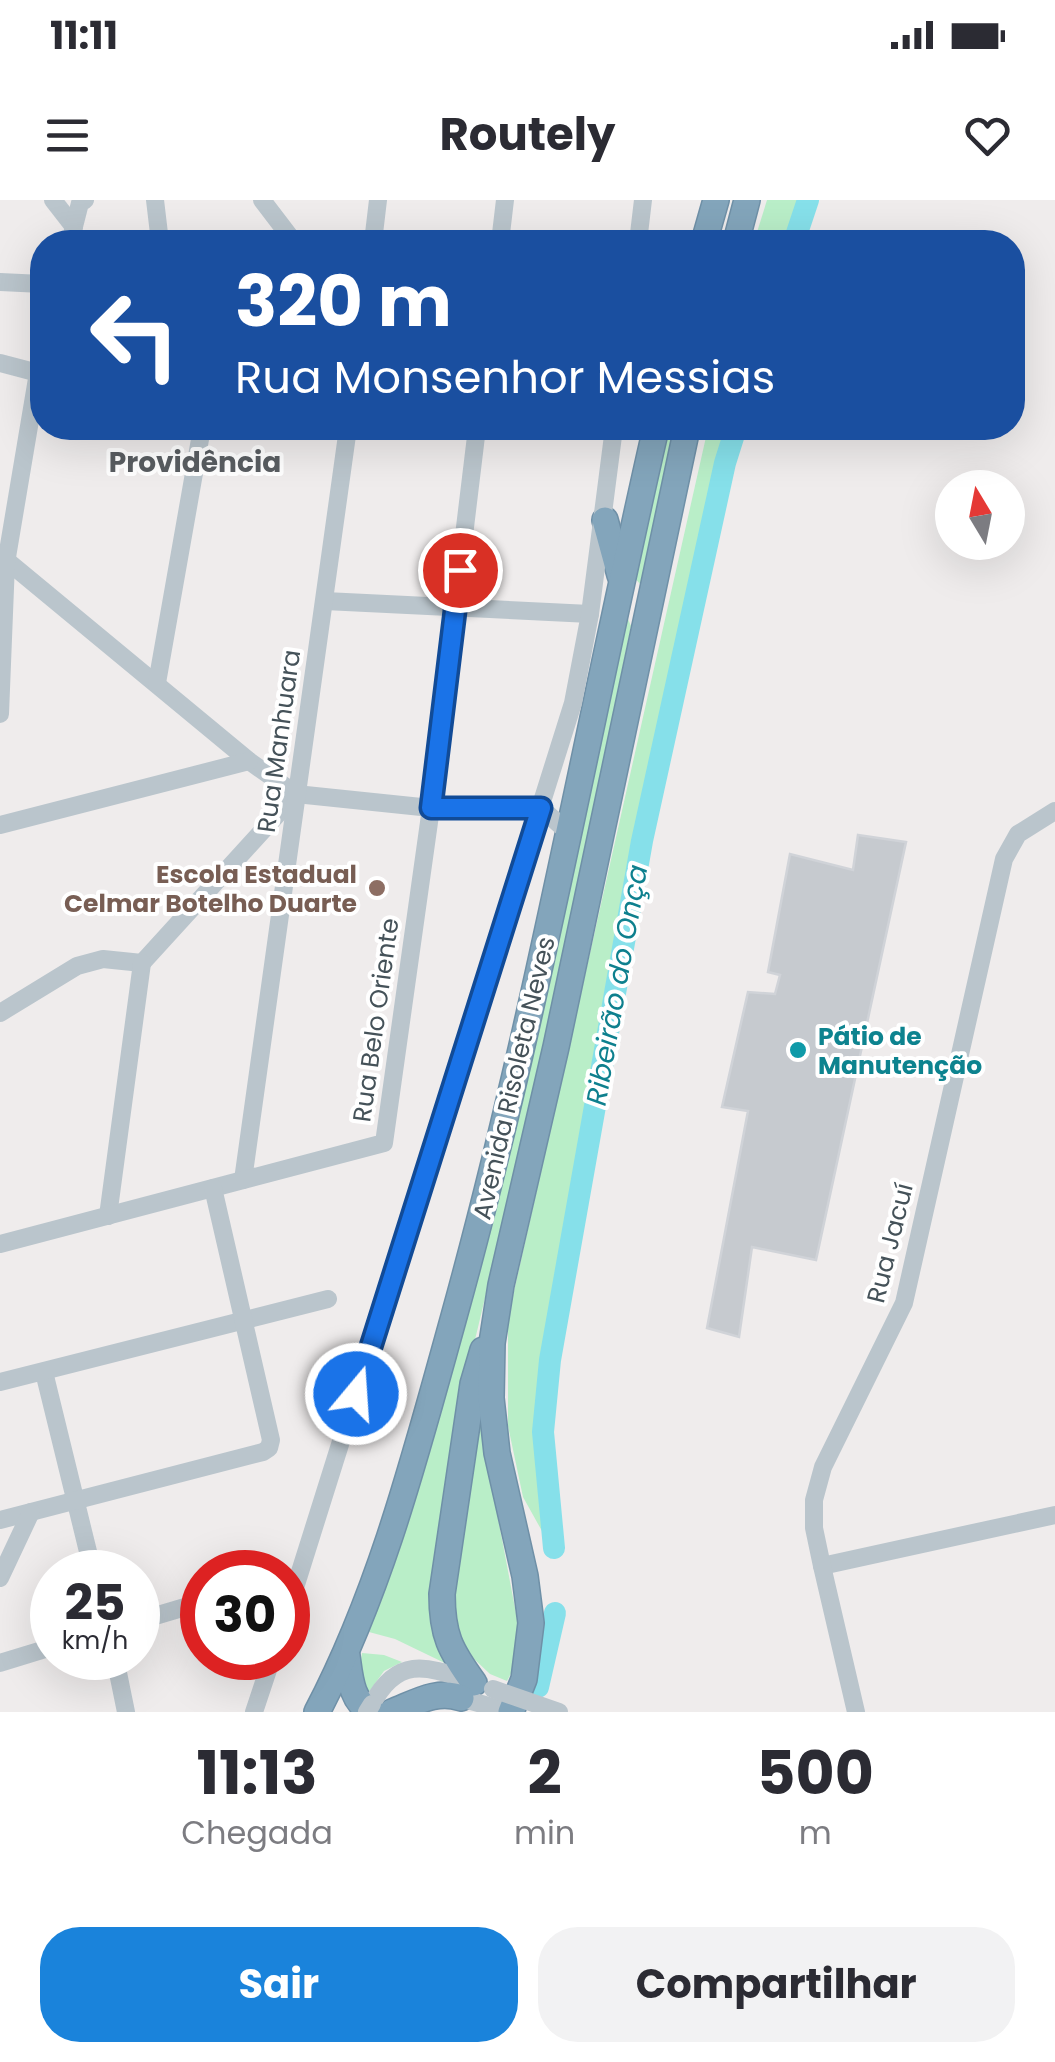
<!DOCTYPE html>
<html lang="pt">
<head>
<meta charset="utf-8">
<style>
  body { margin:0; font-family:Poppins,sans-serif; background:#f2f2f3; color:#2b2b33; height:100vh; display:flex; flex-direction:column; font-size:38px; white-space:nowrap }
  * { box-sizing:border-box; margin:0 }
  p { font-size:32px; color:#7c7c81 }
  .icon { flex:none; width:55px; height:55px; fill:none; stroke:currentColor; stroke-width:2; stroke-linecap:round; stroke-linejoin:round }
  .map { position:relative; height:1512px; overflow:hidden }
  .side { display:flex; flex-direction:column; background:#fff; flex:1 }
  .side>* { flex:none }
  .banner { position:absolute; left:30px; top:30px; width:995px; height:210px; border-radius:40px; box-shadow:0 10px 40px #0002; background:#1a4fa0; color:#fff; overflow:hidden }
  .needle { width:65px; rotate:350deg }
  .buttons { position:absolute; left:935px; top:270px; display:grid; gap:20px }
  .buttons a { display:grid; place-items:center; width:90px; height:90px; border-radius:50%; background:#fff; box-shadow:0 10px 40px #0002; font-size:50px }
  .speed { position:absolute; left:30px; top:1350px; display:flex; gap:20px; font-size:50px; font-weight:700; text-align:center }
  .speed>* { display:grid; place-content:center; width:130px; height:130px; border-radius:50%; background:#fff; box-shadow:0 10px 40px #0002; line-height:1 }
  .speed small { font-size:25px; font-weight:400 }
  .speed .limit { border:15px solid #d22; background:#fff; color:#111 }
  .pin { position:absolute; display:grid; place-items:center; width:85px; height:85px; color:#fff; margin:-42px; border:5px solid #fff; border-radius:50%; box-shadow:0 2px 10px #0007 }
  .me { position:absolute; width:110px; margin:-55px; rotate:18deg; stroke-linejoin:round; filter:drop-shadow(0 0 8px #0008) }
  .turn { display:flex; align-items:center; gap:35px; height:210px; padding:0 40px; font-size:45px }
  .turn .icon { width:130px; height:130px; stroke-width:2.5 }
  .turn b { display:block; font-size:70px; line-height:85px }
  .eta { display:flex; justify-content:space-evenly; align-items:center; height:170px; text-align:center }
  .eta b { font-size:60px; font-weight:700; line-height:70px }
  .cta { display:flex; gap:20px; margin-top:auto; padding:20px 40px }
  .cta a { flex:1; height:115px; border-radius:40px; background:#1a83db; color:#fff; font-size:40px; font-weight:700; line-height:115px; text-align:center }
  .cta a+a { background:#f2f2f3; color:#2b2b33 }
  .status { display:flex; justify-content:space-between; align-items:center; height:70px; padding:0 50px; background:#fff; direction:ltr }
  .status svg { height:28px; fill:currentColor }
  header { display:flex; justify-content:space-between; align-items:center; height:130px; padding:0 40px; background:#fff; font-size:45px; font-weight:700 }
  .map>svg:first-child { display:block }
  .green { fill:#b9eec8 }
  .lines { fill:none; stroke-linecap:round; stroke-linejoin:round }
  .river { stroke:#86e0ea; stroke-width:22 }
  .building { fill:#c6cacf; stroke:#d0d3d8; stroke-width:2.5 }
  .highway-casing { stroke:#6f90a7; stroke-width:28 }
  .minor { stroke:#bac5cc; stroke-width:18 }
  .highway { stroke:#83a5bb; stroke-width:25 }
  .minor-bridge { stroke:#bac5cc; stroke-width:18 }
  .route-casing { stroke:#114b97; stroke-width:25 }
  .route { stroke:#1a73e8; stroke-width:18 }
  .education-dot { fill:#8d6e63; stroke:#fff; stroke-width:4 }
  .culture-dot { fill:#0f9aa8; stroke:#fff; stroke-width:4 }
  .labels { text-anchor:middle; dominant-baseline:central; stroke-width:8; stroke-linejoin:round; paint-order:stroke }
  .street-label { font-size:25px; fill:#455259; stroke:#fff }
  .education-label { font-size:25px; font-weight:bold; fill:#785e54; stroke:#fff; text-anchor:end }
  .culture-label { font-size:25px; font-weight:bold; fill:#0d838f; stroke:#fff; text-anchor:start }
  .neighbourhood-label { font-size:28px; font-weight:bold; fill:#595d61; stroke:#fff }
  .water-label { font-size:28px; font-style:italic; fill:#0e808e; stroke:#fff }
</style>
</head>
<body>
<div class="status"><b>11:11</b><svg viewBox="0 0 49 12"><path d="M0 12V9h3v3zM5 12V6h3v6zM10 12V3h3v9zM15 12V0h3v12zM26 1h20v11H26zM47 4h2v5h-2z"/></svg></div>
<header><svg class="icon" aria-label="menu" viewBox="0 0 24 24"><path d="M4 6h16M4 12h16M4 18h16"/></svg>Routely<svg class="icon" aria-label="heart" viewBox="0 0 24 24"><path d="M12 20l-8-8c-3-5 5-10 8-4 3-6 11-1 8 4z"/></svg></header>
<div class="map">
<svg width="1055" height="1512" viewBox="0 0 1055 1512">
  <rect width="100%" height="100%" fill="#efecec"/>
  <g class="green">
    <path d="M767,0H803L789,42H754Z"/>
    <path d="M665,228H677L641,385L633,376Z"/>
    <path d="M708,228H732L677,466L622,723L551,1125L539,1227L547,1340L523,1297L508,1226V1118Z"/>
    <path d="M625,412L631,426L545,847L468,1169L443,1358L453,1467L395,1439L369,1432C487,1102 555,755 625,412Z"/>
    <path d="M475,1196L518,1424L516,1464L507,1481L490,1474L473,1458L460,1437L451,1394Z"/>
    <path d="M362,1453L384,1455L402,1462L384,1471L363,1500L359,1473Z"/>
  </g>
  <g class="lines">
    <g class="river">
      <path d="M794,42L808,0"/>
      <path d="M554,1348L543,1232L550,1160L642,641L725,263L736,228"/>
      <path d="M538,1487L555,1413"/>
    </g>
  </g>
  <path class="building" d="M858,635L906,642L816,1060L752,1047L739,1137L707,1128L748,911L722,907L748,792L775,794L780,775L768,772L790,654L853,670Z"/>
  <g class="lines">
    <g class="highway-casing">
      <g id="highway">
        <path d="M704,42L716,0"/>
        <path d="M736,42L747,0"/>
        <path d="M605,320L620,375"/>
        <path d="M347,1456C350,1477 351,1502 372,1512"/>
        <path d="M474,1483C450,1450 442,1435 442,1394L473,1184L483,1150"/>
        <path d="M317,1512C381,1390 416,1253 453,1120C535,825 588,525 656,228"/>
        <path d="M392,1512C415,1503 437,1489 461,1498"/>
        <path d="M511,1512L524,1479L531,1423L525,1376L497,1253L491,1198L492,1143L501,1085L556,847L687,228"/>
      </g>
    </g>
    <g class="minor">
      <path d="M53,0L74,27"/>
      <path d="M155,0L160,42"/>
      <path d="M262,0L294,42"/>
      <path d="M70,42L80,3L85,0"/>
      <path d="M373,42L378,0"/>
      <path d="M500,42L505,0"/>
      <path d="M638,42L643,0"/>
      <path d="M0,82L42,84"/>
      <path d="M0,163L42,174"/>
      <path d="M0,355L249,561L296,594L431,608H541L569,633"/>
      <path d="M325,401L590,414"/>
      <path d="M157,483L202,228"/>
      <path d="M0,514L6,363L42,149"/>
      <path d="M0,625L249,561"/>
      <path d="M142,763L296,594"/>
      <path d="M0,813L77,766L103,759L142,763"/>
      <path d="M243,980L348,228"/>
      <path d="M108,1016L142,763"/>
      <path d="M0,1044L384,943L431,608L477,228"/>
      <path d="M44,1172L93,1372"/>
      <path d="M0,1182L328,1099"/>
      <path d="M0,1320L263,1252L269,1248L271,1240L213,988"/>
      <path d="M822,1366L1055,1315"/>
      <path d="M0,1378L31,1312"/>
      <path d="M288,1410L573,503L590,414L614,228"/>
      <path d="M138,1421L202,1402"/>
      <path d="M115,1458L126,1512"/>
      <path d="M0,1463L52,1447"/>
      <path d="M461,1498L509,1512"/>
      <path d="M372,1504C399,1454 428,1467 474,1482"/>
      <path d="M254,1512L272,1458"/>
      <path d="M856,1512L822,1366L814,1328V1300L823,1267L904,1103L1004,659L1018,634L1055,611"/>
    </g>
    <use href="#highway" class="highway"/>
    <g class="minor-bridge">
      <path d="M493,1489L559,1512"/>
      <path d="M367,1512L372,1504"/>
    </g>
  </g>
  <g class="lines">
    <g class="route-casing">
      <path id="route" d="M356,1194L541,608H431L460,370"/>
    </g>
    <use href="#route" class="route"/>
  </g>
  <circle class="education-dot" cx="377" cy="688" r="10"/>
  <circle class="culture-dot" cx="798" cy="850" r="10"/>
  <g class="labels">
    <g class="street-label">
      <text transform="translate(279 541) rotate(-82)">Rua Manhuara</text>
      <text transform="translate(376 820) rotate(-82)">Rua Belo Oriente</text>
      <text transform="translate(514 878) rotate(-77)">Avenida Risoleta Neves</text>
      <text transform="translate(890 1043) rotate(-76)">Rua Jacuí</text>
    </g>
    <g class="education-label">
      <text x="357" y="674">Escola Estadual<tspan x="357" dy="29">Celmar Botelho Duarte</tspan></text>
    </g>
    <g class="culture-label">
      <text x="818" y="836">Pátio de<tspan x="818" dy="29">Manutenção</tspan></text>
    </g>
    <g class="neighbourhood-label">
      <text x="195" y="262">Providência</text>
    </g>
    <g class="water-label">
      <text transform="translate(617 785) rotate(-80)">Ribeirão do Onça</text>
    </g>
  </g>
</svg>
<div class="buttons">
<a><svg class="needle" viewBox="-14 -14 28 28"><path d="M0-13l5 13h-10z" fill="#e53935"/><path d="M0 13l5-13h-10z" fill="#7c7c81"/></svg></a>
</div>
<div class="speed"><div>25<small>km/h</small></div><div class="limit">30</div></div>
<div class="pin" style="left:460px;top:370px;background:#d93025"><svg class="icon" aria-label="arrive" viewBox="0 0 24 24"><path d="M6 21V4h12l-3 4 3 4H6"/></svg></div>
<svg class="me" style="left:356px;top:1194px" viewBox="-20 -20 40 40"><circle r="17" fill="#1a73e8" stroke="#fff" stroke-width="3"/><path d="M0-11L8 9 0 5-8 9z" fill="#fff"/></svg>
<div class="banner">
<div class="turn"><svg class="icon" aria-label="left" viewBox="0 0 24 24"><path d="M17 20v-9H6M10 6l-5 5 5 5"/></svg><div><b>320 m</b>Rua Monsenhor Messias</div></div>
</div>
</div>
<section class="side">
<div class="eta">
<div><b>11:13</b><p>Chegada</p></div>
<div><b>2</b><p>min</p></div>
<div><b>500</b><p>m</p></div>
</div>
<div class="cta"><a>Sair</a><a>Compartilhar</a></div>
</section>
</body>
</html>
